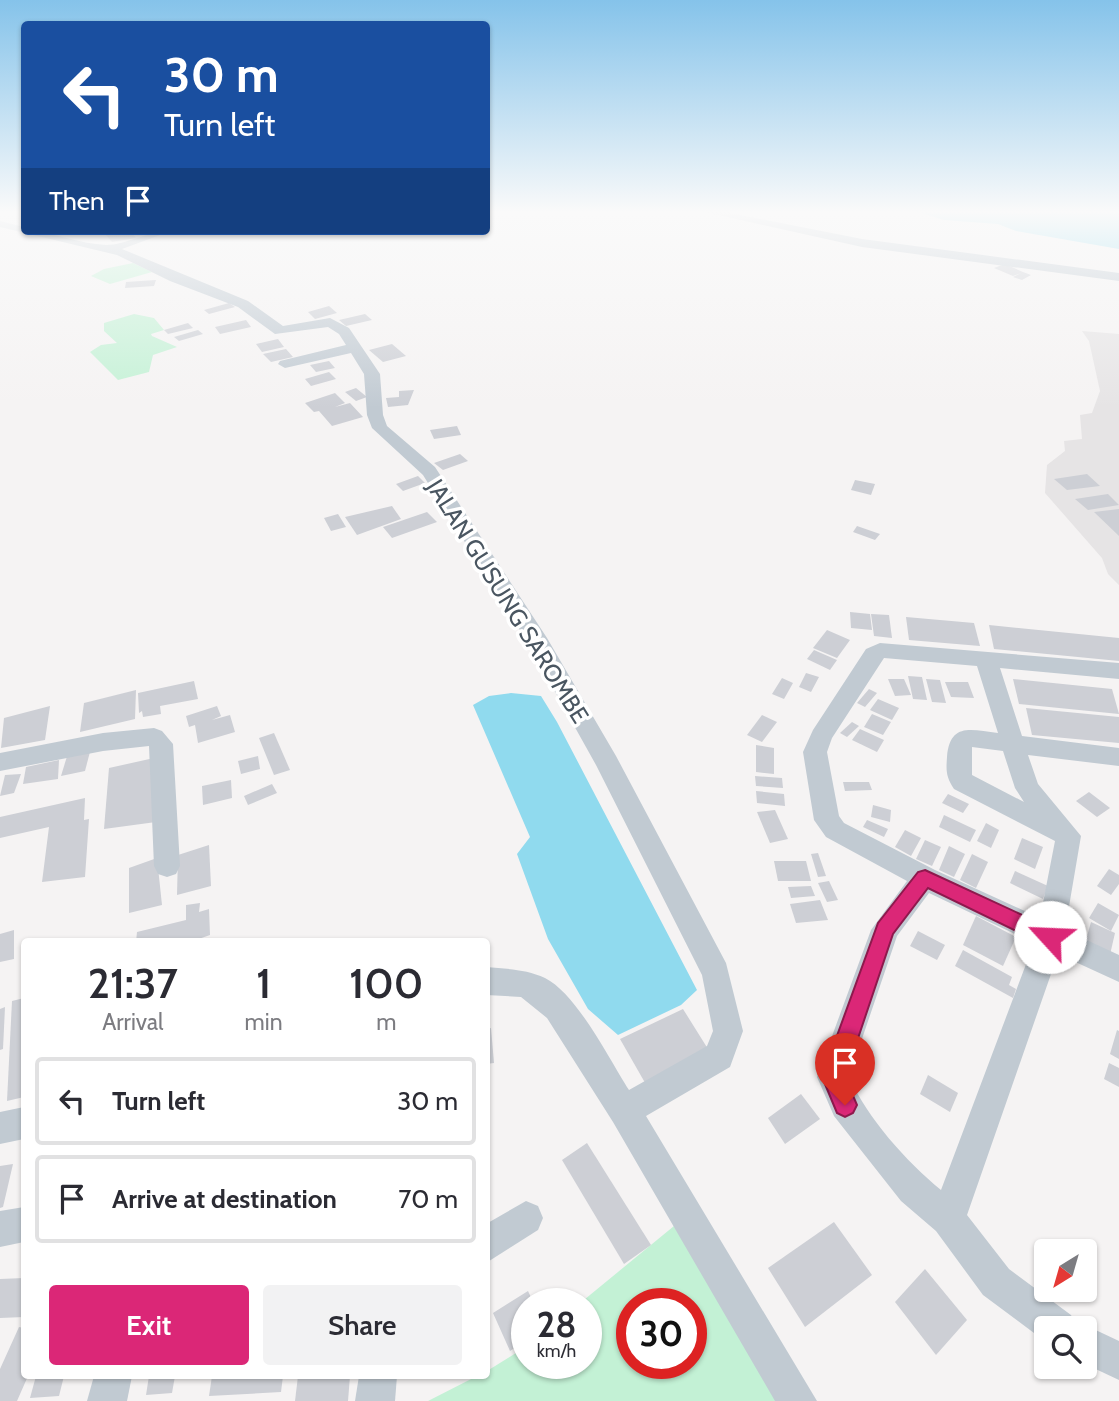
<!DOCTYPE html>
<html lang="en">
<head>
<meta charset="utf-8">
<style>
  body { margin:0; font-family:Cabin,sans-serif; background:#f2f2f3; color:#2b2b33; height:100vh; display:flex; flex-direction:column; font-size:26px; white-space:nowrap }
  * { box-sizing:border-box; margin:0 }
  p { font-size:23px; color:#7c7c81 }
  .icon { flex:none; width:38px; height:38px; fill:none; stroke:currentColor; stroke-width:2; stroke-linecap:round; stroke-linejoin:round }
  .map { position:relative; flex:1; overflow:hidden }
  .details { position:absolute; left:21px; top:938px; width:469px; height:441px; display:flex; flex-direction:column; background:#fff; border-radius:7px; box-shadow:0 2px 5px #0004 }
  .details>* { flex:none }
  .top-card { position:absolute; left:21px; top:21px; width:469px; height:214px; border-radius:7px; box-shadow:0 2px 5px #0004; background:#1a4fa0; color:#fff; overflow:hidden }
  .needle { width:46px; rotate:217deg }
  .buttons { position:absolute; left:1034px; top:1239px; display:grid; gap:14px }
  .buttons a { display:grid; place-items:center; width:63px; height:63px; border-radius:7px; background:#fff; box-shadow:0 2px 5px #0004; font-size:35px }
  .speed { position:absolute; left:511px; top:1288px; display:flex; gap:14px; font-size:35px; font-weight:700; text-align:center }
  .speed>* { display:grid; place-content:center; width:91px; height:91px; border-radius:50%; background:#fff; box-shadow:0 2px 5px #0004; line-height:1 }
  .speed small { font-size:18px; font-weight:400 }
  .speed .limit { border:10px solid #d22; background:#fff; color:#111 }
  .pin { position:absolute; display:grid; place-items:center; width:60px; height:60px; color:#fff; margin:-72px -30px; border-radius:50% 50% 50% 0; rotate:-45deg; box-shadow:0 0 7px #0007 }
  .pin .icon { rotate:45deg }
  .me { position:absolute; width:77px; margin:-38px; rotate:295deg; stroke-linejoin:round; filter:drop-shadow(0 0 5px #0008) }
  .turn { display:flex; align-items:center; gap:24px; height:147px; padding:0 28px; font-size:32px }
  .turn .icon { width:91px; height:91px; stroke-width:2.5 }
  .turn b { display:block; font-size:49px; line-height:60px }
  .then { display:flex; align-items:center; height:66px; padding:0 28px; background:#0003; gap:14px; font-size:26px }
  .eta { display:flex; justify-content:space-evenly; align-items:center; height:119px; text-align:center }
  .eta b { font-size:42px; font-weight:600; line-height:49px }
  .button { display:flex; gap:14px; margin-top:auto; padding:14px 28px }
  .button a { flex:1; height:80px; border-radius:7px; background:#db2777; color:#fff; font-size:28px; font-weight:600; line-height:80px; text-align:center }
  .button a+a { background:#f2f2f3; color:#2b2b33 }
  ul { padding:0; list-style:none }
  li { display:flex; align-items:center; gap:21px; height:88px; margin:0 14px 10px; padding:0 14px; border:4px solid #e1e1e2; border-radius:7px }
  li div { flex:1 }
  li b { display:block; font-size:26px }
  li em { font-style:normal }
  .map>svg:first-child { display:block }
  .education { fill:#e6e4e5 }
  .green { fill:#c3f1d5; fill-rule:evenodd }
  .water { fill:#90daee }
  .building { fill:#cdcfd5 }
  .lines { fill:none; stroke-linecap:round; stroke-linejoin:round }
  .street { fill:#c1cad2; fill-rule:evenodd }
  .route { fill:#db2777; stroke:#8e194d; stroke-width:2 }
  .labels { text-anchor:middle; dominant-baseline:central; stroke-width:7; stroke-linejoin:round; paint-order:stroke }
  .street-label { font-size:24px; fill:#4a5661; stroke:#fff }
</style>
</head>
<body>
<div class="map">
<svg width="1119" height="1401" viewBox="0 0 1119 1401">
  <rect width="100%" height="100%" fill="#f5f3f3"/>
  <path class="education" d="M1082,331L1119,334V585L1108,574L1102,558L1045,493L1047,465L1065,451L1064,441L1082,439L1080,415L1092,413L1100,391L1089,341Z"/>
  <g class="green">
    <path d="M133,263L152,272L110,284L91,276L104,269Z"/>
    <path d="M134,314L154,318L164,330L151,334L152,336L177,347L153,355L149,372L118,380L90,352L101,345L117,343L104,331V323Z"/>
    <path d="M674,1226L779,1401H428L477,1376H486L487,1371L527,1346V1363H586V1304H579ZM632,1304H691V1363H632Z"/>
  </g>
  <g class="water">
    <path d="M918,212H1119V249L1016,231L998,224L944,220Z"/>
    <path d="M511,693L541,696L557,722L697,990L681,1005L618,1035L588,1009L548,939L517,854L530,837L473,705L489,696Z"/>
  </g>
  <g class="building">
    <path d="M130,231L136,238L112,242L105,234Z"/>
    <path d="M1005,264L1023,272L1031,275L1022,280L1013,277L1021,273L1013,276L994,268Z"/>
    <path d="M156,280L154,286L125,288L126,282Z"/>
    <path d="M229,303L235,307L209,314L204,310Z"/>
    <path d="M329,306L337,313L315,319L308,312Z"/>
    <path d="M365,314L372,320L346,326L339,320Z"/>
    <path d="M246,320L251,327L220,334L215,327Z"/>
    <path d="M188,323L193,328L168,334L164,330Z"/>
    <path d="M198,330L203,334L179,341L174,337Z"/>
    <path d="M278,339L284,347L262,352L256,344Z"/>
    <path d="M392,344L406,356L383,362L369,350Z"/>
    <path d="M286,349L293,357L271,362L263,354Z"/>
    <path d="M329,361L335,368L316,372L310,365Z"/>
    <path d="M329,372L336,379L311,386L305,379Z"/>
    <path d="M356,388L367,397L356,401L345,392Z"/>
    <path d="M414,390L408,405L388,407L386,398L399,397V391Z"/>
    <path d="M335,393L345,403L335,407L350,403L363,417L332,426L319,411L314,412L305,403Z"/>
    <path d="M457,426L461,435L434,439L430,430Z"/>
    <path d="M460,454L468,461L443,470L434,463Z"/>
    <path d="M1087,474L1100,486L1067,490L1054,479Z"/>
    <path d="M418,476L425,483L403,491L396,484Z"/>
    <path d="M855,480L875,484L871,495L851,490Z"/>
    <path d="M1108,494L1119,505L1088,510L1075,499Z"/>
    <path d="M392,506L401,519L357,535L345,517Z"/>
    <path d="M1119,509V536L1094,512Z"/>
    <path d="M427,512L437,522L392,538L383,527Z"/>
    <path d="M338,514L346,527L331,531L324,518Z"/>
    <path d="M857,526L880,534L875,540L853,532Z"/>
    <path d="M850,612L870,614L872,630L851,628Z"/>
    <path d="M871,614L889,615L892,638L874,636Z"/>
    <path d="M906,617L974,623L980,646L909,640Z"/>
    <path d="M989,625L1119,638V661L994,649Z"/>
    <path d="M827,630L850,640L837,658L813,648Z"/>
    <path d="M814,650L837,660L830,670L807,659Z"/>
    <path d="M806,673L819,677L811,692L799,687Z"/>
    <path d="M908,676L922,677L927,700L913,699Z"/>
    <path d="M782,678L793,683L784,699L772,694Z"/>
    <path d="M888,679H904L911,695L895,696Z"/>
    <path d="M926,679L940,680L946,703L932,702Z"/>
    <path d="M1013,679L1112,689L1119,714L1019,704Z"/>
    <path d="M194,681L198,699L160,706L161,714L143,717L142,711L139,713L138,693Z"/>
    <path d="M945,682H968L974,698L951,697Z"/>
    <path d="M869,689L877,693L865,707L857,703Z"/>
    <path d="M136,690L135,719L80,732L84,703Z"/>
    <path d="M878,699L899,708L892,720L870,710Z"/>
    <path d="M50,706L45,740L1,748L4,718Z"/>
    <path d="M217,706L221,716L212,720L230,715L235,732L198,743L195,725L189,727L186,716Z"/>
    <path d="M1026,708L1119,717V743L1032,735Z"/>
    <path d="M872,714L891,722L883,735L864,727Z"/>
    <path d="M762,715L777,722L762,742L747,735Z"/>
    <path d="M852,722L859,726L847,737L840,733Z"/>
    <path d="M860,729L884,740L877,752L852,740Z"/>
    <path d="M274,733L290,770L274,775L259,738Z"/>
    <path d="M756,745L774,748V774L756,772Z"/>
    <path d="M91,748L85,771L61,776L68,753Z"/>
    <path d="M258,756L260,769L241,774L238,761Z"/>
    <path d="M154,758L156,822L104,829L109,768Z"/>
    <path d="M59,760L58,779L23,784L26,767Z"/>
    <path d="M21,774L14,793L0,796L5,775Z"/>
    <path d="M755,776L782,778L783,788L756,786Z"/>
    <path d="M231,780L232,798L203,805L202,786Z"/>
    <path d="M843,782H869L872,790L845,791Z"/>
    <path d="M272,784L277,793L248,805L244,796Z"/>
    <path d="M756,791L784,794L785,806L757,803Z"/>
    <path d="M1089,792L1110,808L1097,817L1076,801Z"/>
    <path d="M948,794L969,804L963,813L942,803Z"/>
    <path d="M85,798L84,820L89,819L85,877L42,882L49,827L0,838V817Z"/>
    <path d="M873,805L891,810L890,822L871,817Z"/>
    <path d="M775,810L788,839L770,843L757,812Z"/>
    <path d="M944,815L976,830L970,842L939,827Z"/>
    <path d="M867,820L888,829L884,837L863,827Z"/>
    <path d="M986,823L999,830L991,848L977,841Z"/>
    <path d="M905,830L921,838L911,856L895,847Z"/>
    <path d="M1022,838L1043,847L1035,869L1014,859Z"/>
    <path d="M925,840L941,847L932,866L916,859Z"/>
    <path d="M209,845L211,886L177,895L178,855Z"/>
    <path d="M949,846L965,854L954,877L939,870Z"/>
    <path d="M818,853L826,876L818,877L811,854Z"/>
    <path d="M972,854L988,862L976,888L960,880Z"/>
    <path d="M157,858L162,905L129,913V868Z"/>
    <path d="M774,861H806L811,881H778Z"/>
    <path d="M1109,869L1119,875V884L1111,895L1097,886Z"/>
    <path d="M1015,871L1048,886L1043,899L1010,883Z"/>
    <path d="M829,881L838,900L827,902L818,883Z"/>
    <path d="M811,886L815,896L791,898L788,887Z"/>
    <path d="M820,900L828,920L796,923L790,904Z"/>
    <path d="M200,903L199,912L209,909L210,935L190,942H136L137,932L186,920V905Z"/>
    <path d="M1098,903L1119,915L1111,931L1089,918Z"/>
    <path d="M976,916L1016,937L1003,966L963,945Z"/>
    <path d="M1091,922L1115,933L1109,959L1084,947Z"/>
    <path d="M14,930V959L0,962V934Z"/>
    <path d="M918,931L945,945L937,960L910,946Z"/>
    <path d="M963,950L1012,977L1009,985L1016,989L1013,998L955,966Z"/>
    <path d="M24,998V1097L7,1101L12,1001Z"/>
    <path d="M5,1007L3,1049L0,1050V1009Z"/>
    <path d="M683,1009L713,1057L648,1088L620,1039Z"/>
    <path d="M491,1028L494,1063L486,1064V1029Z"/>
    <path d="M1117,1030L1119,1031V1059L1110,1054Z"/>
    <path d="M1109,1063L1119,1068V1087L1104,1079Z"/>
    <path d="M928,1075L958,1093L950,1112L920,1094Z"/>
    <path d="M801,1094L820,1119L785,1144L768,1118Z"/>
    <path d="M587,1143L651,1245L624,1264L562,1160Z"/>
    <path d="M13,1164L3,1207L0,1208V1166Z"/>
    <path d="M834,1222L872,1275L805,1327L768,1268Z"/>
    <path d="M925,1269L967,1320L936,1355L895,1302Z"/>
    <path d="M24,1278V1317L0,1318V1279Z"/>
    <path d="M528,1291L534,1304H527V1340L510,1351L493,1313Z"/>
    <path d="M19,1327L24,1328V1376H28L17,1401H0V1369Z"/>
    <path d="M36,1376H64L59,1396L30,1398Z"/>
    <path d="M149,1376H175L172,1393L146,1395Z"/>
    <path d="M212,1376H283L281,1392L209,1396Z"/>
    <path d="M298,1376H350L348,1401H295Z"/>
  </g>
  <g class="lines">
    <g class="street">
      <path d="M705,212H725L862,239L1119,273V281L862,247Z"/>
      <path d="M0,221L24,227V231C53,231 79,244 106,245C126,245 148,231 171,231L122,249L248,301L283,326L330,318L349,328L380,374L383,415L387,426L435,467L547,638L616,756L726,963L743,1031L730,1067L646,1116L817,1401H775L613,1122L547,1018L521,997L486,995V967C507,969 526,969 545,978C577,994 609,1059 629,1090L707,1046L713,1031L702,975L596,765L529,645L423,475L372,428L367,415L364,374L351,353L285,368L278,364L280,361L346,345L339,334L328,327L275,334L238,307L170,281L117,255L0,227Z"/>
      <path d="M880,643L1119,663V679L1000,668L1022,736L1119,748V766L1028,755L1038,784L1081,836L1065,930L1119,955V982L1058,954L967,1215L1009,1269L1071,1315L1077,1328H1046V1342L983,1295L936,1231L901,1201L834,1116L817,1077L871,930L907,881L826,837L814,820L803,752L813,730L866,649ZM884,658L977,666L998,733C971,730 950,722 947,757C946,771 946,777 954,789L1055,841L1040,918L935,870L844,823L839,816L827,752L832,738ZM972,747L1003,751L1015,788L1024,802L972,775ZM929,893L1034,943L941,1190C906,1161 868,1119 849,1077L897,936Z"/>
      <path d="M154,728L162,731L173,744L180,866L176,874L167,877L158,874L154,866L149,746L103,751L0,771V753L103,733Z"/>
      <path d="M24,1107V1139L0,1144V1112Z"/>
      <path d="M526,1201L538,1206L543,1218L538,1230L486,1263V1224Z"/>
      <path d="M24,1207V1242L0,1247V1211Z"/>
      <path d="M1085,1325L1119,1341V1380L1085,1364V1328H1077Z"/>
      <path d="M94,1376H132L127,1401H87Z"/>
      <path d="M359,1376H397L395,1401H355Z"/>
    </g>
  </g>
  <linearGradient id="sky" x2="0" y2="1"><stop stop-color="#85c3ea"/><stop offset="0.52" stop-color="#fafafa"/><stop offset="1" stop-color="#fafafa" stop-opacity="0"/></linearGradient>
  <rect width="1119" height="408" fill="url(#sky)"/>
  <path class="route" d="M925,870L1057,931L1060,937L1057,944L1050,946L1043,944L928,888L893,934L845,1077L857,1105L853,1113L845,1117L837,1113L822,1077L878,923L918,872Z"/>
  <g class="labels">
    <g class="street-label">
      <text transform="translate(508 601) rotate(58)">JALAN GUSUNG SAROMBE</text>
    </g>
  </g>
</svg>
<div class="buttons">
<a><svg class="needle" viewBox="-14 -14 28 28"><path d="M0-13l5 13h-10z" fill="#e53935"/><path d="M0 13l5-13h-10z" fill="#7c7c81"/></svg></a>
<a><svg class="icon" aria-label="search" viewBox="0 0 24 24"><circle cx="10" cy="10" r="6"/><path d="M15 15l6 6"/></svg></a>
</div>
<div class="speed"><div>28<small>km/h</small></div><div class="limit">30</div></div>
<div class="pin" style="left:845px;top:1105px;background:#d93025"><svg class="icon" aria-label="arrive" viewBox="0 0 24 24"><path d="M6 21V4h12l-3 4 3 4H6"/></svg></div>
<svg class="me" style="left:1050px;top:937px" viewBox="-20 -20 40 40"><circle r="19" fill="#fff"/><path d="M0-13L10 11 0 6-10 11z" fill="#db2777"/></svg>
<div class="top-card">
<div class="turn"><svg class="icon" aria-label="left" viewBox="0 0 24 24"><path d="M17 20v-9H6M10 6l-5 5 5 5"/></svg><div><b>30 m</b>Turn left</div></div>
<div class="then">Then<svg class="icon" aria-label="arrive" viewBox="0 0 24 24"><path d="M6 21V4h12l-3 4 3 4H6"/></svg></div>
</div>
<section class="details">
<div class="eta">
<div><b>21:37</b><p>Arrival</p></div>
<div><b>1</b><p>min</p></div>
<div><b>100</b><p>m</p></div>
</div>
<ul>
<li><svg class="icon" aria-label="left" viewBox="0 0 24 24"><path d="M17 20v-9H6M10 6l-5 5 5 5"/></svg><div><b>Turn left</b></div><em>30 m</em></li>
<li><svg class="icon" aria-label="arrive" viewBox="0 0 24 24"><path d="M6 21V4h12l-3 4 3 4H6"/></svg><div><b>Arrive at destination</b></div><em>70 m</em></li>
</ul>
<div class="button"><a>Exit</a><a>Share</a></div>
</section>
</div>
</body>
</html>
